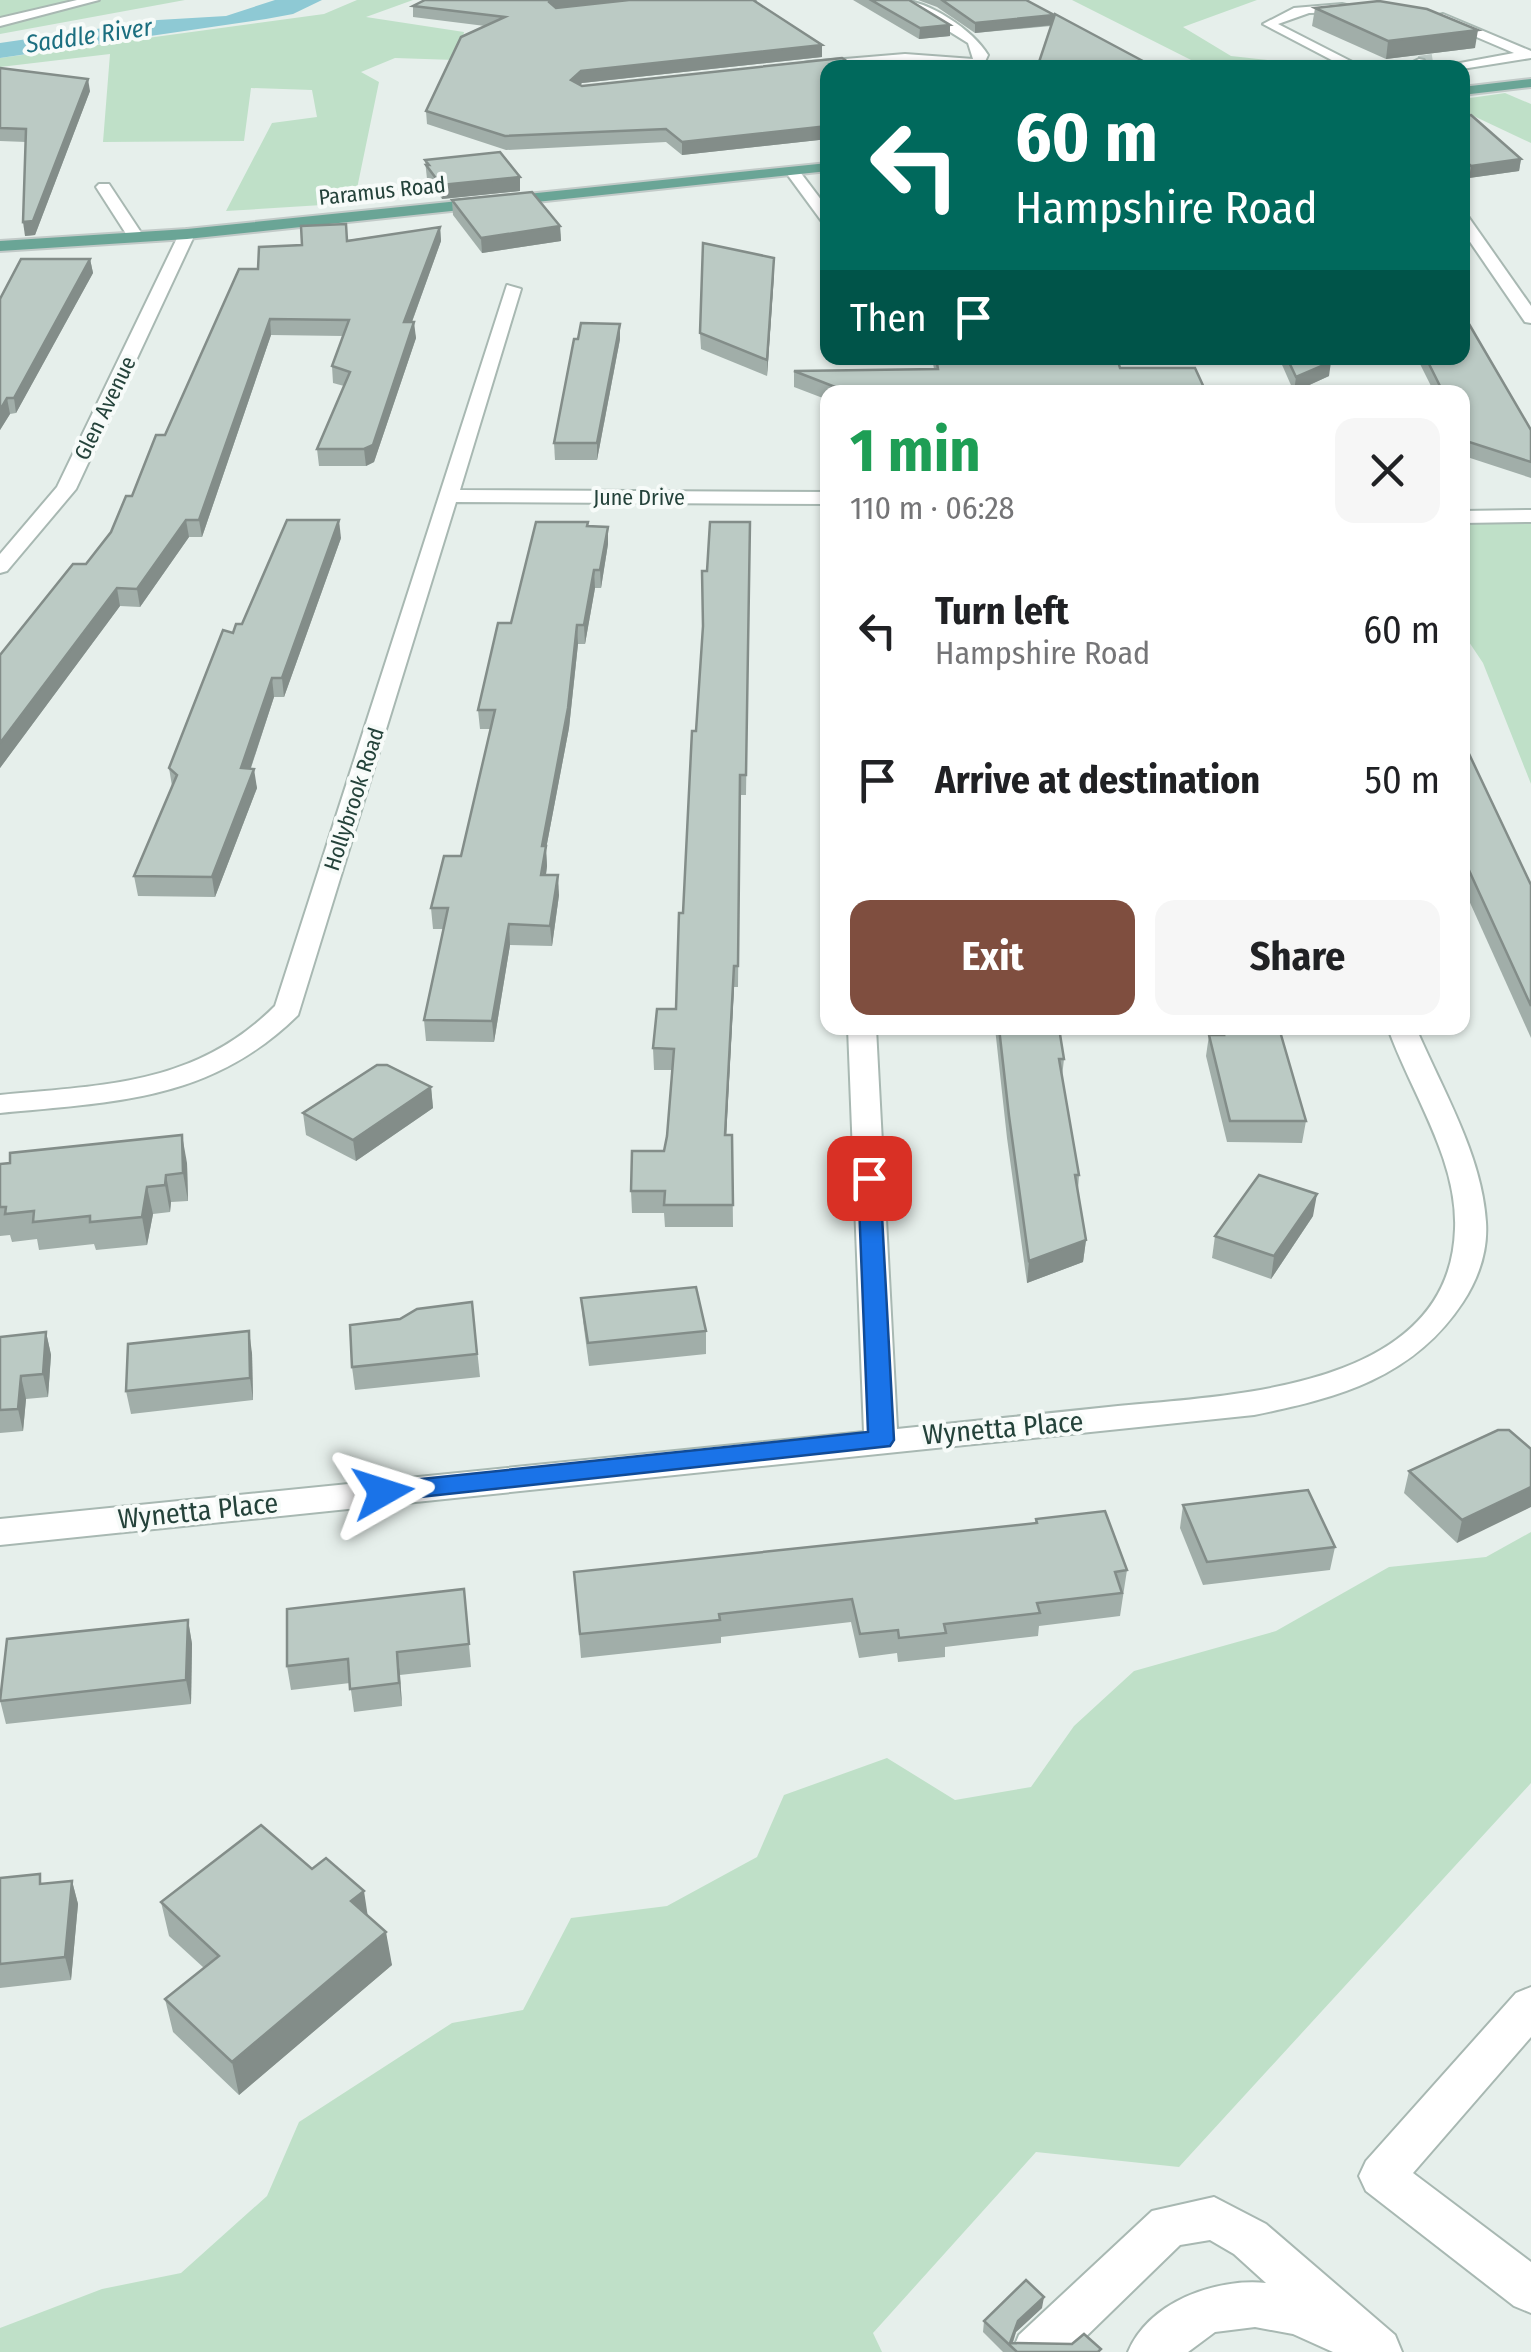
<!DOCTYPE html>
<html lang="en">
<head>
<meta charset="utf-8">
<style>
  body { margin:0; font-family:"Fira Sans Condensed",sans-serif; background:#f6f6f6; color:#202124; height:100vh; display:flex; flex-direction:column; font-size:38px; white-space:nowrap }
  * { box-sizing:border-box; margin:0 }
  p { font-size:32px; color:#757577 }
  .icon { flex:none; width:55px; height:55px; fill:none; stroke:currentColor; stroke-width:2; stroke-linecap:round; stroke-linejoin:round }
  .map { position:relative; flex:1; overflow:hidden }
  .details { position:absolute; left:820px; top:385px; width:650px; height:650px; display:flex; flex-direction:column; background:#fff; border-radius:20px; box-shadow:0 2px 8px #0004 }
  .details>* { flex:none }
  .guide { position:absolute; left:820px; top:60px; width:650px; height:305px; border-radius:20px; box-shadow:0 2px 8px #0004; background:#00695c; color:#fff; overflow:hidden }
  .pin { position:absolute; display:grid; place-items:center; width:85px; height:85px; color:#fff; margin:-42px; border-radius:20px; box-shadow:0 5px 15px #0006 }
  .me { position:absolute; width:110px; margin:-55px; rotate:84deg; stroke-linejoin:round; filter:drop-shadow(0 0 8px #0008) }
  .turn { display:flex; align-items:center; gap:35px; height:210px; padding:0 30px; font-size:45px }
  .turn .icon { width:130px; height:130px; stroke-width:2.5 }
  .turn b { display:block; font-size:70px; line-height:85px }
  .then { display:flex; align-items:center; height:95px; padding:0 30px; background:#0003; gap:20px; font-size:38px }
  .round { display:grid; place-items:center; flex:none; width:105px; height:105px; border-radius:20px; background:#f6f6f6 }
  .headline { display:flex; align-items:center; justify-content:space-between; height:170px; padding:0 30px }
  h1 { font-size:60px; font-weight:700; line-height:75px; color:#1e9e55 }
  .cta { display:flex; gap:20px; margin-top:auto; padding:20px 30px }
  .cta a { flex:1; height:115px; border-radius:20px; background:#7f4e3f; color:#fff; font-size:40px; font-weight:700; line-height:115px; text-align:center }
  .cta a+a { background:#f6f6f6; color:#202124 }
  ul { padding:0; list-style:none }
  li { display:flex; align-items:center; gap:30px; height:150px; padding:0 30px }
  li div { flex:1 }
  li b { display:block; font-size:38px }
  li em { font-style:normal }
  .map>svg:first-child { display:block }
  .green { fill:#bfe0c8 }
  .water { fill:#8ec9d4 }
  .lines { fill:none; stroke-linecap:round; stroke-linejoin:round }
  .minor-tunnel { stroke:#bfccc8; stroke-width:14; stroke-dasharray:14 6; stroke-linecap:butt }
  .minor-casing { stroke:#a8b8b2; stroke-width:4 }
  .major-casing { stroke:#c2cac8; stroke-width:4 }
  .minor { fill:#fff; fill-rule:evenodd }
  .major { fill:#6aa596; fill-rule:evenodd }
  .wall { fill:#a1aea9 }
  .shaded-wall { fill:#838d89 }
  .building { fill:#bbcac4; stroke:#838d89; stroke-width:2.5 }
  .route { fill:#1a73e8; stroke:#114b97; stroke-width:2.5 }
  .labels { text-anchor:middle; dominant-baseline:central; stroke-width:8; stroke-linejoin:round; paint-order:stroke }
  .far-street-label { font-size:22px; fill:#24423a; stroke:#f7fbf9 }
  .far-water-label { font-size:25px; font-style:italic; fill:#1c6f80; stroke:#f7fbf9 }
  .street-label { font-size:28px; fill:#24423a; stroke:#f7fbf9 }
</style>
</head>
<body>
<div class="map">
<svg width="1531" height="2352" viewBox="0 0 1531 2352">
  <rect width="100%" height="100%" fill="#e6efeb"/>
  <g class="green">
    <path d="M0,0H185L0,34Z"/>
    <path d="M357,0H413L366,17L464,32L461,47L485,61L395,58L361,72L379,82L354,203L226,211L272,123L317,117L312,90L251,88L244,141L103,142L110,54L0,67V58L324,14Z"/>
    <path d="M1072,0H1257L1183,27L1231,56L1334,67H1205Z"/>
    <path d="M1505,93L1531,104V143L1463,111V99Z"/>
    <path d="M1531,516V784L1483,663L1463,633L1462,517Z"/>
    <path d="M1531,1532V1783L1179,2167L1036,2152L873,2333L882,2352H0V2328L102,2289L181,2273L267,2196L299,2122L452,2023L523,2010L571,1918L667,1906L757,1857L784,1795L887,1758L955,1800L1031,1787L1074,1726L1134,1671L1276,1631L1389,1567L1486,1557Z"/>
  </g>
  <path class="water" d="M275,0H322L293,14L266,19L0,58V43L158,20L226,16Z"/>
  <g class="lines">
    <path class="minor-tunnel" d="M1419,63L1438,60"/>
    <g class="minor-casing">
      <g id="minor">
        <path d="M77,0H99L0,26V18Z"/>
        <path d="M899,0C928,0 973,30 988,55L982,68L905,62L804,69V63L809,62L905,54L973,59L968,43Z"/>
        <path d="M1342,4L1359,8L1353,12L1309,13L1278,24L1364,68H1347L1263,24L1294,8Z"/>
        <path d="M1443,14L1531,51V58L1462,69L1433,68L1514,53L1439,21V15Z"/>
        <path d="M1419,59L1424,60V66L1401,68Z"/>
        <path d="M787,168H797L828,209V225L823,223L787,174Z"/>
        <path d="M99,184H109L144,237L142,240H130L96,187Z"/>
        <path d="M1462,213L1467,215L1531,306V323L1525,322L1462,230Z"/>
        <path d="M187,229L195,234L76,489L7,571L0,573V554L57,487L179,234Z"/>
        <path d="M507,285L521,289L460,490L828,492V504L456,502L298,1015C211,1101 115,1102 0,1113V1095C105,1085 196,1085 275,1006Z"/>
        <path d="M1531,510V522L1462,523V511Z"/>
        <path d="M848,1028H876L897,1429C971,1421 1044,1414 1118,1406C1233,1395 1450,1389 1455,1229C1458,1159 1410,1091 1388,1028H1416C1442,1089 1482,1155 1486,1222C1488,1251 1478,1279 1463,1302C1413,1378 1338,1398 1254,1415L0,1545V1519L864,1432Z"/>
        <path d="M1531,1987V2037L1413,2173L1531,2262V2313L1514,2306L1366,2191L1359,2176L1366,2161L1516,1993Z"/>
        <path d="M1214,2197L1266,2224L1395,2335L1402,2352H1333L1293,2334L1255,2327L1215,2332L1188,2352H1128C1149,2302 1215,2278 1266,2283L1234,2254L1210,2240L1180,2245L1070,2352H1012L1019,2335L1152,2211Z"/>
      </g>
    </g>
    <g class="major-casing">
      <g id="major">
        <path d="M1531,79V87L1462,95V87Z"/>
        <path d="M828,163V171L187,239L0,251V241L187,229Z"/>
      </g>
    </g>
    <use href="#minor" class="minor"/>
    <use href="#major" class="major"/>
  </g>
  <g class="wall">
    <path d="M629,0H757L756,2L822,45V57L582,83L580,85L582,86L828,68V139L682,155L666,142L506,150L427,124L426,111L485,26L413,17V6Z"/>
    <path d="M853,0H909L950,36L919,39Z"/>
    <path d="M918,0H1026L1054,15V19L1051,26L975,33L937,7Z"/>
    <path d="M1315,8L1475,48L1386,59L1312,26Z"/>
    <path d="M0,68L90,91L35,235L25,236L26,142L0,141Z"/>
    <path d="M1462,116L1521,159L1519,171L1469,178L1462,172Z"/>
    <path d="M425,160L520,177V191L442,199L427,179Z"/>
    <path d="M452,200L560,226L561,241L482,253L453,215Z"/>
    <path d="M440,227L441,241L412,322L416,338L374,462L366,466H319L317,449L344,386L333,383L332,366L343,336L271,335L202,537H189L140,607L120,606L0,768V655L86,564L111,532L258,269L302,245L348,240Z"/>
    <path d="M774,258V274L767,376L701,349L700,333Z"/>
    <path d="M90,259L93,273L16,413L10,414L0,430V299Z"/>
    <path d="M620,324V339L597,460H555L554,443L578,339Z"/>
    <path d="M932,358H1117L1120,368L1206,392H828V400L794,387V371L934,369Z"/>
    <path d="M1279,358H1329V376L1294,392Z"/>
    <path d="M1417,358H1462L1531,430V478L1464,456L1462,392H1434Z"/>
    <path d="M588,522V526L608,527V544L601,588H595L585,644H578L569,728L546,849L547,866L546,875L559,895L552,946L510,945L494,1042L426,1041L424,1020L444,929H433L431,908L461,856L490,729H480L478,710L511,623Z"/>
    <path d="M750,522L746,795H740L738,987H734L726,1135H732L733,1227H665L664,1213H632L631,1191L664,1151L667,1136L672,1070H654L653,1048L676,1009L707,571Z"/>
    <path d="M341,538L284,697H274L251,768L257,788L215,897L138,896L134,876L172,786L169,768L233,633Z"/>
    <path d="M1462,739L1531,885V1038L1462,885Z"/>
    <path d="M995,1028H1059L1064,1059L1062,1077L1079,1175L1078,1190L1086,1240L1083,1262L1027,1283L1007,1138Z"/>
    <path d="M1213,1028H1279L1306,1121L1302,1143L1227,1142L1206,1056L1209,1035H1215Z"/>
    <path d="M431,1087L433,1108L356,1161L306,1135L303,1113Z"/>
    <path d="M187,1163L188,1201L171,1202L170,1212L153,1214L147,1245L96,1250L94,1244L39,1250L37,1239L12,1242L10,1235L0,1236V1164Z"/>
    <path d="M1313,1216L1271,1279L1212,1258L1215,1236Z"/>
    <path d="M581,1298L706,1331V1354L589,1366L583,1321Z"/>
    <path d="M472,1302L480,1377L355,1390L352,1367L400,1319Z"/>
    <path d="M46,1332L51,1355L48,1397L26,1399L23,1431L0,1433V1337Z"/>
    <path d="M252,1353L253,1400L131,1414L126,1391Z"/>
    <path d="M1531,1449L1457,1543L1404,1493L1409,1471Z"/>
    <path d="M1183,1505L1335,1547L1330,1570L1203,1585L1180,1528Z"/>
    <path d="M1036,1519L1127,1570L1120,1616L1039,1626L1038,1636L945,1647V1657L898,1662L897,1653L859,1658L851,1622L721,1637V1643L581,1658L574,1572L1035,1524Z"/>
    <path d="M464,1589L471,1667L400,1675L402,1706L354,1712L350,1683L291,1690L287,1666Z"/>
    <path d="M188,1620L192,1644L191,1704L6,1724L0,1700Z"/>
    <path d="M0,1878L43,1884L72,1881L78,1904L71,1980L0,1988Z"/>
    <path d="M161,1902L368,1916L392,1965L239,2095L173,2032L165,1999L204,1968L169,1936Z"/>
    <path d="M1042,2308L1016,2332L1013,2343L1017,2352H1003L983,2332L984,2321Z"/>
  </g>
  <g class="shaded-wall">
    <path d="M550,0H624L553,9L549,2Z"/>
    <path d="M1054,15L1053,25L975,33V23Z"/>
    <path d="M950,25V36L919,39L920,28Z"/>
    <path d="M1478,30L1475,48L1386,59L1388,41Z"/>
    <path d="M822,45V57L582,83L571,92V80L581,71Z"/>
    <path d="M88,79L90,91L35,235L25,236L23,222Z"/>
    <path d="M828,126V139L682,155V142Z"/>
    <path d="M1521,159L1519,171L1469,178L1471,166Z"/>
    <path d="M520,177V191L442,199L441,185Z"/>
    <path d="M560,226L561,241L482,253L481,238Z"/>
    <path d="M440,227L441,241L406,338L404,322Z"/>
    <path d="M774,258V274L767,376V360Z"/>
    <path d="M90,259L93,273L16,413L14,398Z"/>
    <path d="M270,319L271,335L202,537L199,520Z"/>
    <path d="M414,322L416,338L374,462L366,466L364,449Z"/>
    <path d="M620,324V339L597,460V443Z"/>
    <path d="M1331,362L1329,376L1294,392L1296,377Z"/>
    <path d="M7,398L10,414L0,430V410Z"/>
    <path d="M186,520L189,537L140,607L137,589Z"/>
    <path d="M339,520L341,538L284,697L282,678Z"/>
    <path d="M608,527V544L601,588L600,570Z"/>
    <path d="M594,570L595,588L585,644L584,625Z"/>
    <path d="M117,588L120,606L0,768V743Z"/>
    <path d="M577,625L578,644L569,728L546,849L547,866L543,895L542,846Z"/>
    <path d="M272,678L274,697L244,788L241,768Z"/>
    <path d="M254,769L257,788L215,897L212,877Z"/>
    <path d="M558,875L559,895L552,946L550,926Z"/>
    <path d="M509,924L510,945L494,1042L492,1021Z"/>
    <path d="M734,966V987L725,1157V1135Z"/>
    <path d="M431,1087L433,1108L356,1161L353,1140Z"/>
    <path d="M182,1135L187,1163L188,1201L183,1173Z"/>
    <path d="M166,1175L171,1202L170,1212L165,1185Z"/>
    <path d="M147,1187L153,1214L147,1245L142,1217Z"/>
    <path d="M1317,1194L1313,1216L1271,1279L1274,1256Z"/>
    <path d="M1086,1240L1083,1262L1027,1283L1029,1261Z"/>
    <path d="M249,1331L252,1353L253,1400L250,1378Z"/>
    <path d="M46,1332L51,1355L48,1397L43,1374Z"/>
    <path d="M21,1376L26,1399L23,1431L18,1409Z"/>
    <path d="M1531,1487V1507L1457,1543L1462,1520Z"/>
    <path d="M188,1620L192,1644L191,1704L186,1680Z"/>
    <path d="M397,1652L400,1675L402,1706L399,1683Z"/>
    <path d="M72,1881L78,1904L71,1980L65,1957Z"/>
    <path d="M364,1891L369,1924L351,1901Z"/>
    <path d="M386,1932L392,1965L239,2095L232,2062Z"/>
    <path d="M1044,2297L1042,2308L1016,2332L1011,2347L1010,2346L1018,2321Z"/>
  </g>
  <g class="building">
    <path d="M425,0H550L549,2L556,8L629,0H753L822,45L581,71L571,80L582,86L842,58L857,68H828V126L682,142L666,129L505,136L426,111L461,37L505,17L413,6Z"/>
    <path d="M871,0H909L950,25L920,28Z"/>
    <path d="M942,0H1026L1054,15L975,23Z"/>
    <path d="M1379,1L1427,9L1478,30L1388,41L1315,8Z"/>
    <path d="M1055,14L1156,68H1037Z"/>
    <path d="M0,68L88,79L33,221L23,222L26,129L0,128Z"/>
    <path d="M1471,115L1521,159L1471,166L1462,158V116Z"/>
    <path d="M500,152L520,177L441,185L426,165H429L425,160Z"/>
    <path d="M532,192L560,226L481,238L452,200Z"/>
    <path d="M346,224L347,241L440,227L404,322H414L373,445L364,449H317L350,372L332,366L349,320L270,319L199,520H186L137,589L117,588L0,743V655L73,564H86L111,532L126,496H132L156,435H165L239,269H258L259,247L302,245L301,226Z"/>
    <path d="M703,243L774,258L767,360L700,333Z"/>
    <path d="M21,259H90L14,398H7L0,410V299Z"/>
    <path d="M1462,312L1531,430V462L1466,441L1462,433V392H1443L1426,358H1462Z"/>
    <path d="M581,323L620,324L597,443H554L574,339H578Z"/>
    <path d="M936,358H1117L1120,368H1195L1206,392H848L794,371L938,369Z"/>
    <path d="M1287,358H1329L1331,362L1296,377Z"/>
    <path d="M287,520H339L282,678H272L241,768L254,769L212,877L134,876L177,775L169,768L223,630L233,633L236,624H242Z"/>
    <path d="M536,522H588L587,526L608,527L600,570H594L584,625H577L568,708L542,846H546L541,875H558L550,926L509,924L492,1021L424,1020L448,908H431L444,856H461L495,710H478L498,623H511Z"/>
    <path d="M710,522H750L746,775H740L738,966H734L725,1135H732L733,1205H664L665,1191H631L632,1151H664L667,1136L674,1049L653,1048L657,1009H676L679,913H683L692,731H696L703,626L702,571H707Z"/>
    <path d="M1462,739L1531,885V1006L1462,855Z"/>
    <path d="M999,1028H1059L1064,1059H1059L1079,1175H1075L1086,1240L1029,1261L1009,1116Z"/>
    <path d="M1222,1028H1279L1306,1121H1230L1209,1035H1224Z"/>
    <path d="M377,1065H387L431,1087L353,1140L303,1113Z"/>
    <path d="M182,1135L183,1173L166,1175L165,1185L147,1187L142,1217L90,1222V1216L33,1222L34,1211L5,1214L6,1207H0V1164L10,1163V1153Z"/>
    <path d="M1259,1175L1317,1194L1274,1256L1215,1236Z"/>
    <path d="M696,1287L706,1331L588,1343L581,1298Z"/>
    <path d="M472,1302L477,1354L352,1367L350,1325L400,1319L417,1309Z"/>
    <path d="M249,1331L250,1378L126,1391L128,1344Z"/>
    <path d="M46,1332L43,1374L21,1376L18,1409L0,1410V1337Z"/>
    <path d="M1498,1430H1509L1531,1449V1487L1462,1520L1409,1471Z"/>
    <path d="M1308,1490L1335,1547L1207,1562L1183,1505Z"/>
    <path d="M1105,1511L1127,1570L1115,1572L1122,1593L1037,1603L1040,1613L944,1624L946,1633L899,1638L898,1630L860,1634L852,1599L719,1614L720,1620L580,1634L574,1572L1037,1523L1036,1519Z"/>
    <path d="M464,1589L469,1644L397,1652L399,1683L350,1689L348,1659L287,1666V1609Z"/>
    <path d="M188,1620L186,1680L0,1701L7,1639Z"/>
    <path d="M261,1825L312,1869L326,1858L364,1891L351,1901L386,1932L232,2062L165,1999L219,1956L161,1902Z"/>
    <path d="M40,1874V1884L72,1881L65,1957L0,1964V1878Z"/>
    <path d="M1026,2280L1044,2297L1018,2321L1010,2343L1072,2344L1084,2334L1101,2349L1098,2352H1017L984,2321Z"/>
  </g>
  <path class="route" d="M869,1170L880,1178L894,1440L890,1446L383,1501L374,1499L370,1492L374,1485L383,1483L868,1432L858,1178Z"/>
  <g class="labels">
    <g class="far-street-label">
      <text transform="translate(382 191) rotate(-6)">Paramus Road</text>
      <text transform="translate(105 408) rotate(-64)">Glen Avenue</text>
      <text x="639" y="497">June Drive</text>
      <text transform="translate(354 799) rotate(-72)">Hollybrook Road</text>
    </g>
    <g class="far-water-label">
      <text transform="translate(89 36) rotate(-8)">Saddle River</text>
    </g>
    <g class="street-label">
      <text transform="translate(1003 1428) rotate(-5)">Wynetta Place</text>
      <text transform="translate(198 1511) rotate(-6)">Wynetta Place</text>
    </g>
  </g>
</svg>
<div class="pin" style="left:869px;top:1178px;background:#d93025"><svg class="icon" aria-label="arrive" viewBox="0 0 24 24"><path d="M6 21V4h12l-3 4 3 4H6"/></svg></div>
<svg class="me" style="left:383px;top:1492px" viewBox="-20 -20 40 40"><path d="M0-17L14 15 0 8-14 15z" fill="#1a73e8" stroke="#fff" stroke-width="4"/></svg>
<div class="guide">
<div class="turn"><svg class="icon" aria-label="left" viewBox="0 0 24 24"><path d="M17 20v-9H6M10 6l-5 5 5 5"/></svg><div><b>60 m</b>Hampshire Road</div></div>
<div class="then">Then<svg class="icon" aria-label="arrive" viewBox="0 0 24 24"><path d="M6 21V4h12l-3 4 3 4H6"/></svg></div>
</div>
<section class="details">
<div class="headline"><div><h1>1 min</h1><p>110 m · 06:28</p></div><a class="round"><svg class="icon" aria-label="close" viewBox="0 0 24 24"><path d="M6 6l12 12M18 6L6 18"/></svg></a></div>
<ul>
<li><svg class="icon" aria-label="left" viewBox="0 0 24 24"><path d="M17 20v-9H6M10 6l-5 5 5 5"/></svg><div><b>Turn left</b><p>Hampshire Road</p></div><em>60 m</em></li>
<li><svg class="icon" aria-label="arrive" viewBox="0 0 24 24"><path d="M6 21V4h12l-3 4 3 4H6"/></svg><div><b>Arrive at destination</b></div><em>50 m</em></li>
</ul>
<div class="cta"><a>Exit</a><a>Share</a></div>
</section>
</div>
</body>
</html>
